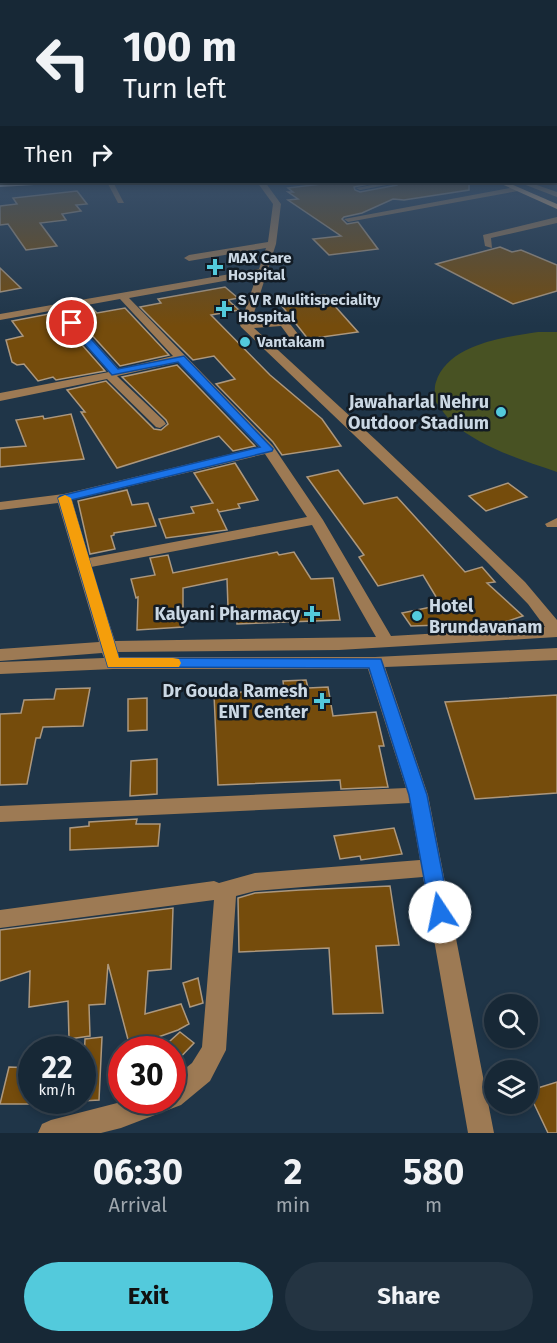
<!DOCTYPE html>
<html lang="en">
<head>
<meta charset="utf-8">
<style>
  body { margin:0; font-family:"Fira Sans",sans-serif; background:#243442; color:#f1f3f6; height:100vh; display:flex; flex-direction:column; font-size:22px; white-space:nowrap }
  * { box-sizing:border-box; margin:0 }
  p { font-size:20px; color:#9ea6ad }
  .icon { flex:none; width:33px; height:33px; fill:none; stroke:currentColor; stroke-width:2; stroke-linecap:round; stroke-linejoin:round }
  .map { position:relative; height:1133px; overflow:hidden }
  .panel { display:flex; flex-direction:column; background:#172836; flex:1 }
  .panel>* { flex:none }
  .top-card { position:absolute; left:0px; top:0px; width:558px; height:183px; box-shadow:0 3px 9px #0003,0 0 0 2px #364451; background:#172836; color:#f1f3f6; overflow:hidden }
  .buttons { position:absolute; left:484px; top:994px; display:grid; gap:12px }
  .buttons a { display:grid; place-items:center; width:54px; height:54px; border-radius:50%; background:#172836; box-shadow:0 3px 9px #0003,0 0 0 2px #364451; font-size:30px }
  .speed { position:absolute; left:18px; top:1036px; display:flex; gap:12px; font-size:30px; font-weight:700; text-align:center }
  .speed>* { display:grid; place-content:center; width:78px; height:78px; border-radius:50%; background:#172836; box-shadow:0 3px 9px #0003,0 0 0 2px #364451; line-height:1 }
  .speed small { font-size:15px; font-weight:400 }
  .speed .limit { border:9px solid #d22; background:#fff; color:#111 }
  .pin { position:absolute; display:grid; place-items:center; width:51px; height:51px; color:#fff; margin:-26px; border:3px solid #fff; border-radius:50%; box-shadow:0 2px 6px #0007 }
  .me { position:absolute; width:66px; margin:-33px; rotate:349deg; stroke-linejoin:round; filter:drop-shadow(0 0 4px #0008) }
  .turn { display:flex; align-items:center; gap:21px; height:126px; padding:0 24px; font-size:27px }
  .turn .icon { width:78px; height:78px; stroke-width:2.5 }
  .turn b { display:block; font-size:42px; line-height:51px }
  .then { display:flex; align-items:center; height:57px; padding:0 24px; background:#0003; gap:12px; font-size:22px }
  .eta { display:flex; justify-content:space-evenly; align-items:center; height:102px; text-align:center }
  .eta b { font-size:36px; font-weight:700; line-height:42px }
  .action { display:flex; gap:12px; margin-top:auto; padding:12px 24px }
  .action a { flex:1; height:69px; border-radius:36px; background:#53cadc; color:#111; font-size:24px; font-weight:700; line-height:69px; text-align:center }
  .action a+a { background:#243442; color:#f1f3f6 }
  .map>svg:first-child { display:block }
  .green { fill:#485223 }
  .building { fill:#754c0c; stroke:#ad987e; stroke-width:1.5 }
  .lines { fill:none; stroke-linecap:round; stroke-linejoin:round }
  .minor { fill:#9d7a54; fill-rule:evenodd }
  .major { fill:#fec385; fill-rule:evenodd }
  .highway { fill:#feecda; fill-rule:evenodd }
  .route { fill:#1a73e8; stroke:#114b97; stroke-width:1.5 }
  .slow { fill:#f59e0b }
  .poi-dot { fill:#53cadc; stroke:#121b24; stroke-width:2 }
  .labels { text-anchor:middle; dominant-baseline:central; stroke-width:5; stroke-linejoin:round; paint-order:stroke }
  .far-poi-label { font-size:15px; font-weight:bold; fill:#cbd8e4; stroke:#121b24; text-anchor:start }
  .poi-label { font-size:18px; font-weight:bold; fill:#cbd8e4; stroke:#121b24; text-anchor:end }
</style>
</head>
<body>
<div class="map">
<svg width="557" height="1133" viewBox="0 0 557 1133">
  <rect width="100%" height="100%" fill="#1f3548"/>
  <path class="green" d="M538,332H557V472C522,460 482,448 453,423C446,417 441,408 435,401C435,395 434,387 436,382C448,344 505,337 538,332Z"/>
  <g class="building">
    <path d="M338,182H378L354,187L355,190L360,192L397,185L399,182H410L415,184L435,182H469V190L404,200L393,199L362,213L344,217L342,219L347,224L358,222L378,249L329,255L313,239L341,236L288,200L298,199L288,192H293L288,188Z"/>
    <path d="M77,191L87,204L76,205L81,211L62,214L66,220L40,223L57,246L26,250L8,224L0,225V206L17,204L13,198Z"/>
    <path d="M500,247L512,252L521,250L557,265V291L513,304L436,264Z"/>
    <path d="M0,268L21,288L0,292Z"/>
    <path d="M225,287L238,298L228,300L239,310L211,315L270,375L322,419L341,446L282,455L273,442L216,384L235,379L214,356L193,360L140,307L161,303L158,299Z"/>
    <path d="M325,295L358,332L308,339L278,301Z"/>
    <path d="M91,307L97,313L125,308L169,355L120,366L69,310Z"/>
    <path d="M54,313L105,371L56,380L53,377L38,381L24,364L17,365L12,362L6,340L23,336L12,321Z"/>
    <path d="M177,365L255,446L233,451L219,436L117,468L81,412H85L67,390L106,381L154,429L161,430L168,424L166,420L122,377Z"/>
    <path d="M71,414L84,459L0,467V448L26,446L16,420L43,416L44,419Z"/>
    <path d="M235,463L258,500L238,504L240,508L219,512L217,509L227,530L166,538L159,519L194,513L191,507L213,503L194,473Z"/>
    <path d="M338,470L364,504L397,497L465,572L482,567L495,582L487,583L523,616L502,623L411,626L402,613L441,605L423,575L378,586L359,557L364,555L307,477Z"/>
    <path d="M508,483L527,497L486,511L469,496Z"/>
    <path d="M127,490L132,505L148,503L156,526L114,533V535L111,536L115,549L90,554L78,501Z"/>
    <path d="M277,552L279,555L294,552L311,579L333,578L340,620L237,624L236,607H228L227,579L183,588V627L137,630L138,597L136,598L131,579L155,575L150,558L168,555L173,573Z"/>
    <path d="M306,680L308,688L328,687L333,716L376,712L384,746H379L388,787L341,789L340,780L218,785L214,694L284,689L283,681Z"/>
    <path d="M90,688L83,726L43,727L40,738H36L27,784L0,785V714L21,713L24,700L54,699L56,689Z"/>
    <path d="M557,695V793L475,799L445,702Z"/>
    <path d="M147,698V730L128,731V699Z"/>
    <path d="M157,759V794L130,796L131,761Z"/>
    <path d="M137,819L136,824H160L158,846L70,850V828L89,826V822Z"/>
    <path d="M394,828L402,854L361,860L360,856L340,859L334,836Z"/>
    <path d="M390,886L399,945L376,946L383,1013L333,1014L329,948L239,952L238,898L255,893L300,890Z"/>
    <path d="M173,908L171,969L148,971L145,1014L181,1004L189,1024L178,1030L130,1047L108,964L105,1004L89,1005L90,1036L69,1039L68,1001L29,1007L30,971L0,981V930Z"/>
    <path d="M198,978L203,1003L190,1007L183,983Z"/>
    <path d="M180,1032L194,1043L172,1066V1050H160Z"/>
    <path d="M102,1037L99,1100L82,1101L85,1039Z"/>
    <path d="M9,1067L32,1068V1104H0Z"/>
    <path d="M557,1082V1133H548L528,1091Z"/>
  </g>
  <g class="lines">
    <g class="minor">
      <path d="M107,182H113L124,203H118Z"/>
      <path d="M257,182H265L281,204L276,244L251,322L276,320L271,313L280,311L305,343L319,341L324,344L319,347L298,349L281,326L254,328L377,441L525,582L557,620V637L339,650L118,652L119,657H375L557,648V660L385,667L428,795L494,1133H468L423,877L255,891L236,896L226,1050L210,1081L181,1105L121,1128L101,1133H38L42,1124L51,1120L125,1101H172V1079L192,1063L202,1047L214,900L0,928V910L214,881L219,883L255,873L420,860L410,803L0,822V806L406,788L368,669H113L0,674V662L104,658L102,653L0,661V649L99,642L58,503L0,510V502L64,494L259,447L179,362L117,376L164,421L166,424L160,428L156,427L107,379L0,401V393L109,372L55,310L0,320V314L259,269L266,248L189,261L184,258L189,255L268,242L273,204ZM257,275L240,325L241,327L486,561L528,604L545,627L391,636L323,520L273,446L129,298ZM120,299L173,356L119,369L65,309ZM265,454L307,517L89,558L72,500ZM312,525L376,637L115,641L91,567Z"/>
      <path d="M388,182L397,183L360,190L356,188Z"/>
      <path d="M518,182H528L557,192V197Z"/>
      <path d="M515,187H518V191L348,222L344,219Z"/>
      <path d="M557,217V223L491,238L492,248L485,246L483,235Z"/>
      <path d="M557,518V527H547L545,524Z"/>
    </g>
    <path class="major" d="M497,182H506L557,204V209Z"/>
    <path class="highway" d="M0,181L38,182H39L34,185L0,187Z"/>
  </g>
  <linearGradient id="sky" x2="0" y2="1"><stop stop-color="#111d28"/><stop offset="0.52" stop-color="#3c516a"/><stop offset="1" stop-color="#3c516a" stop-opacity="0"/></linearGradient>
  <rect width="557" height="326" fill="url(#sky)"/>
  <path class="route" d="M68,321H75L118,369L184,356L273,449L272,451L71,500L119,658L381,659L427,795L450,912L447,918L440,921L433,918L430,912L409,795L369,668L108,667L58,498L60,496L260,447L178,362L112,375L68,325Z"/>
  <path class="slow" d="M65,495L71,498L119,658H173L179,659L181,663L179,667H108L58,498Z"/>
  <g class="poi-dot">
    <path d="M212 258h6v6h6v6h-6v6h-6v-6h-6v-6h6z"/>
    <path d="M221 300h6v6h6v6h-6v6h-6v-6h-6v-6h6z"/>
    <circle cx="245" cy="342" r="6"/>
    <circle cx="501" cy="412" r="6"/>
    <path d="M309 605h6v6h6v6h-6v6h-6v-6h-6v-6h6z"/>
    <circle cx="417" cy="616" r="6"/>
    <path d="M319 692h6v6h6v6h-6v6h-6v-6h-6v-6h6z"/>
  </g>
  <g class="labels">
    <g class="far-poi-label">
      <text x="228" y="258">MAX Care<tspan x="228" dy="17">Hospital</tspan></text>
      <text x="238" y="300">S V R Mulitispeciality<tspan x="238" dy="17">Hospital</tspan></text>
      <text x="257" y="342">Vantakam</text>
    </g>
    <g class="poi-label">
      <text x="489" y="402">Jawaharlal Nehru<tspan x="489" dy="21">Outdoor Stadium</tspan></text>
      <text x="429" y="606" text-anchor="start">Hotel<tspan x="429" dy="21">Brundavanam</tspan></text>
      <text x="300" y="614">Kalyani Pharmacy</text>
      <text x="308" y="691">Dr Gouda Ramesh<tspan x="308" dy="21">ENT Center</tspan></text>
    </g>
  </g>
</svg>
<div class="buttons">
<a><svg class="icon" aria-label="search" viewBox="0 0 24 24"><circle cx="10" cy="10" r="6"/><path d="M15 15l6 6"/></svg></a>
<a><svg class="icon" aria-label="layers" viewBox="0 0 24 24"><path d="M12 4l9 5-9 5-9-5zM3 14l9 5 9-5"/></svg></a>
</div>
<div class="speed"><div>22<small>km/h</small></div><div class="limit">30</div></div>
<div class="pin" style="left:72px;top:323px;background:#d93025"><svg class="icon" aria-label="arrive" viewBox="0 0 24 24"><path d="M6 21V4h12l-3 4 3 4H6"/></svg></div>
<svg class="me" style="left:440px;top:912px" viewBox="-20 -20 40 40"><circle r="19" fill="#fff"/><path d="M0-13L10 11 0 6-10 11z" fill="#1a73e8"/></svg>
<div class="top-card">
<div class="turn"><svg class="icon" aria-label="left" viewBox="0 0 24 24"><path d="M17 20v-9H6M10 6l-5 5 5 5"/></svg><div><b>100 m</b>Turn left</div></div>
<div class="then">Then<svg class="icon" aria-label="right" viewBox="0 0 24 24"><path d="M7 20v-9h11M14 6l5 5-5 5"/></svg></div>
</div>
</div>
<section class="panel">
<div class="eta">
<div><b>06:30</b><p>Arrival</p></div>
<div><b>2</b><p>min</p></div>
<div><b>580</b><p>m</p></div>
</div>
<div class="action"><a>Exit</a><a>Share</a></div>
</section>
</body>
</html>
